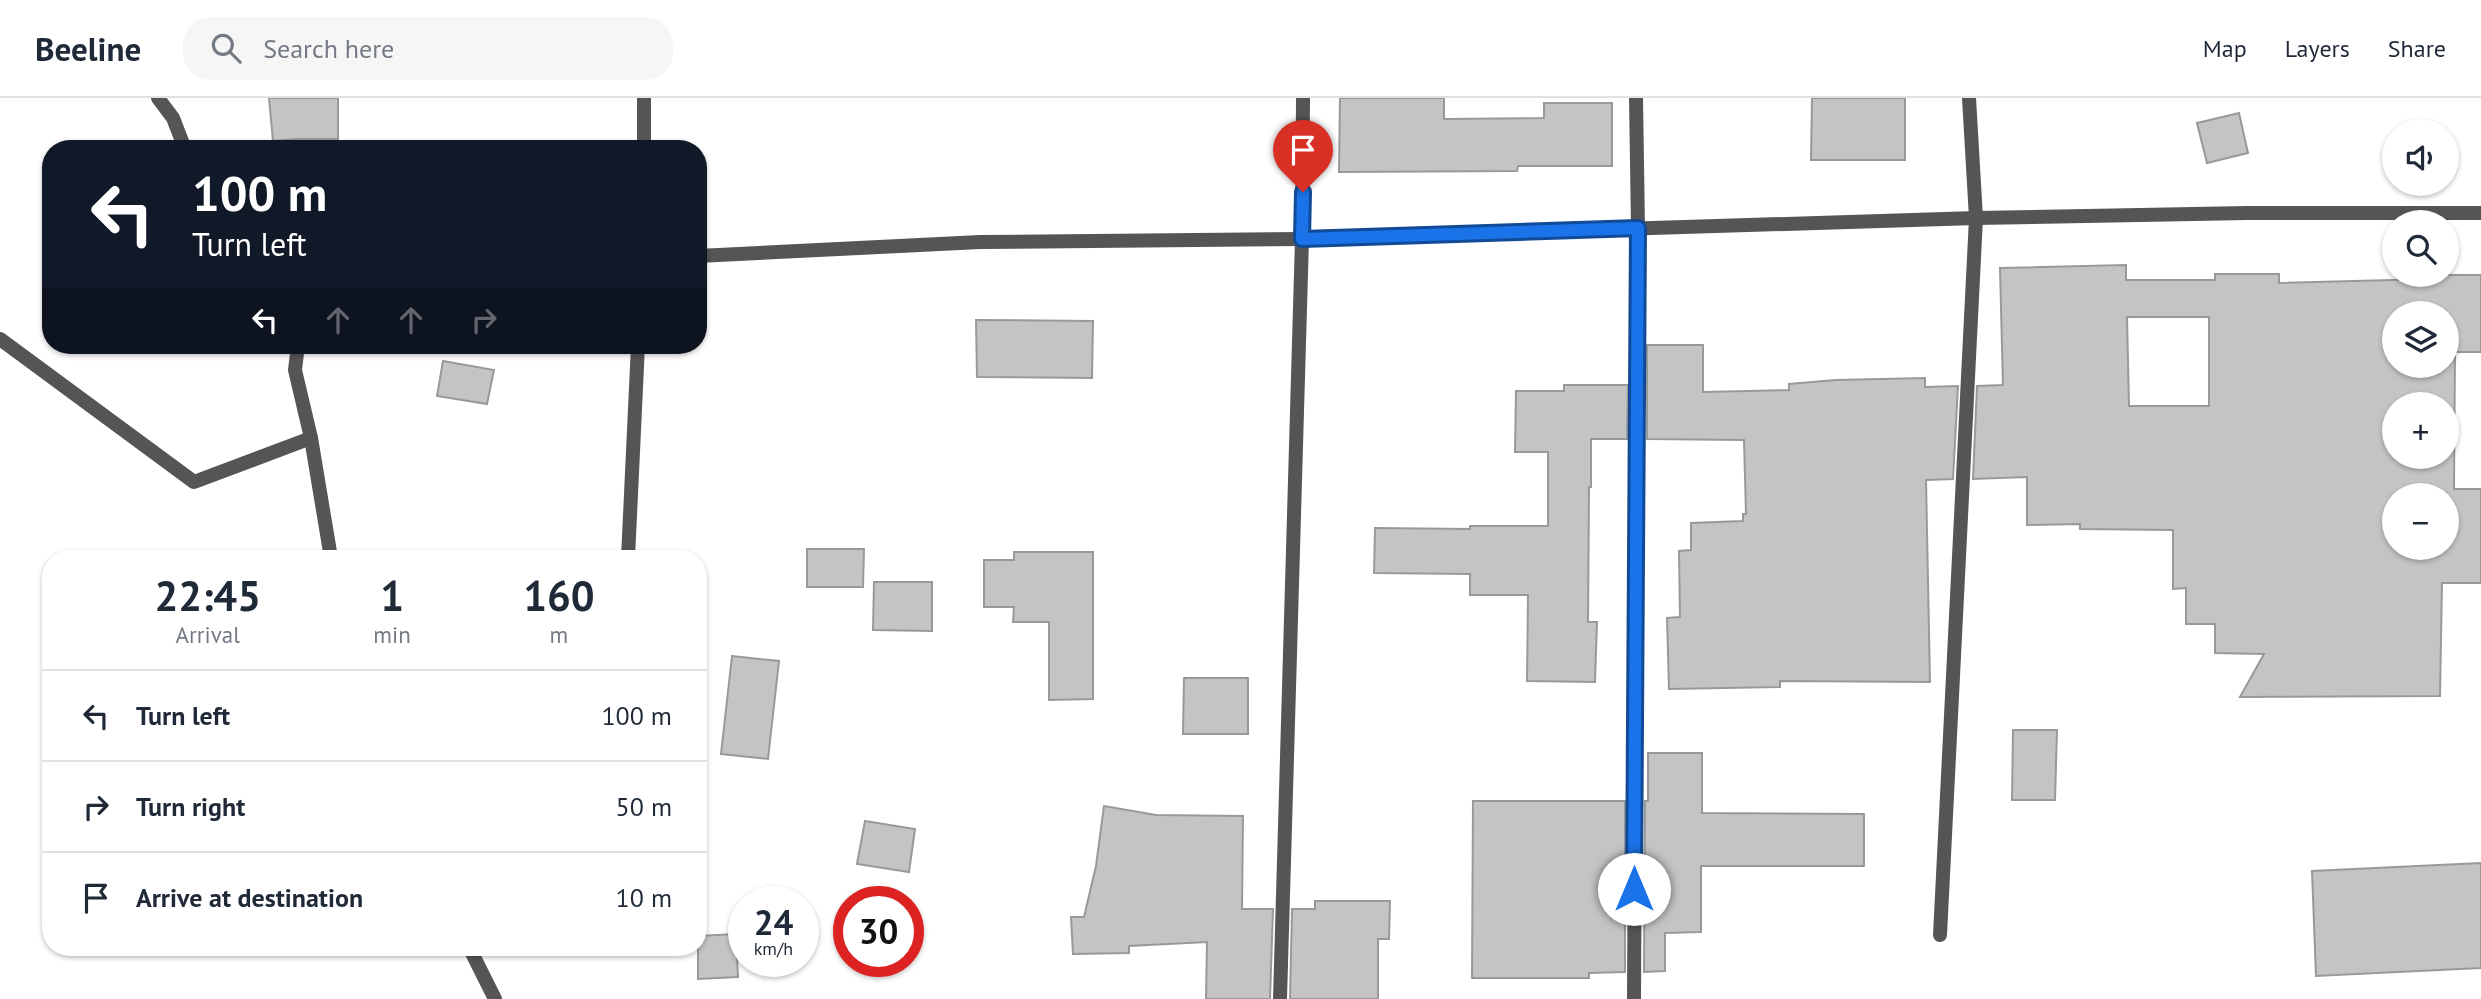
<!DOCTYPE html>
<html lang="en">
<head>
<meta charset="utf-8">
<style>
  body { margin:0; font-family:"PT Sans",sans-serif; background:#f6f6f7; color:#1f2937; height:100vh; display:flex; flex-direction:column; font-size:26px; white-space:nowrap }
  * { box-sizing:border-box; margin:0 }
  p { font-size:23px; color:#747a83 }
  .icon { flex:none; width:38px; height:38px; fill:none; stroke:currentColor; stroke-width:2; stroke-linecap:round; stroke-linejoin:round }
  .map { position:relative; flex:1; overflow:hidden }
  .sheet { position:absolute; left:42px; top:452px; width:665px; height:406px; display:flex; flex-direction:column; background:#fff; border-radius:28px; box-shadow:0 2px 5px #0004 }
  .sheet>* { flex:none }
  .guide { position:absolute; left:42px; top:42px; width:665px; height:214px; border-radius:28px; box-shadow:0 2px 5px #0004; background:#111827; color:#fff; overflow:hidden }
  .buttons { position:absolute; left:2382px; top:21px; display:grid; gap:14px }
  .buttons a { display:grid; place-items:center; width:77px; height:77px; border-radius:50%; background:#fff; box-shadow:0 2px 5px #0004; font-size:35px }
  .speed { position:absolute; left:728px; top:788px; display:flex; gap:14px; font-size:35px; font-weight:700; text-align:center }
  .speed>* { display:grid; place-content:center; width:91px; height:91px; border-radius:50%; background:#fff; box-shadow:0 2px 5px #0004; line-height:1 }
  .speed small { font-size:18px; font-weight:400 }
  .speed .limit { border:10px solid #d22; background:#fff; color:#111 }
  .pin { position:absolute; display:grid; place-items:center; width:60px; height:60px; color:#fff; margin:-72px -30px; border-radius:50% 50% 50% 0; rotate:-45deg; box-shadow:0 0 7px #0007 }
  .pin .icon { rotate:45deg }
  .me { position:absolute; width:77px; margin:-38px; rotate:0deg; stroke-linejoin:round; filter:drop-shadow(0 0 5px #0008) }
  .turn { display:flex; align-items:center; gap:24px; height:147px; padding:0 35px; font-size:32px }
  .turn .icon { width:91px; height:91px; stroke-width:2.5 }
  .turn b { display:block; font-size:49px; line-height:60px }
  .lanes { display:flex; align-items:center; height:66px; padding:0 35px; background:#0003; justify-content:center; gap:35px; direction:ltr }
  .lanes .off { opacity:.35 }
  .eta { display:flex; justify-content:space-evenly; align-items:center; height:119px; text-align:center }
  .eta b { font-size:42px; font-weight:700; line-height:49px }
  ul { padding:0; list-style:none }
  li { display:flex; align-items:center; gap:21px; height:91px; padding:0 35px; border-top:2px solid #e0e1e3 }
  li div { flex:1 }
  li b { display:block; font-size:26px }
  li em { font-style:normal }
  header { display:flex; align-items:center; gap:42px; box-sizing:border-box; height:98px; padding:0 35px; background:#fff; border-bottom:2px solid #e0e1e3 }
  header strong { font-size:33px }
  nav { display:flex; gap:38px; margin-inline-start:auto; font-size:24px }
  .search { width:490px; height:63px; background:#f6f6f7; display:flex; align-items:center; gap:18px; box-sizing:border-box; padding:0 24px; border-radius:28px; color:#747a83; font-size:26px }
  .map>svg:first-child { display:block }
  .building { fill:#c4c4c4; stroke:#999; stroke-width:2; fill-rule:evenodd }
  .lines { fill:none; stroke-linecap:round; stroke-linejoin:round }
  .minor { stroke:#555; stroke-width:14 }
  .tertiary { stroke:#555; stroke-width:14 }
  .route-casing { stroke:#114b97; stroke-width:18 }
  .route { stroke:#1a73e8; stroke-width:12 }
</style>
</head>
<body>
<header>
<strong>Beeline</strong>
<div class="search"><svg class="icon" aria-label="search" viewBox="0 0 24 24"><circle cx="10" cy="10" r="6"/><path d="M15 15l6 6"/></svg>Search here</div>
<nav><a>Map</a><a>Layers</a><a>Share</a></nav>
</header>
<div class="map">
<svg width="2481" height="901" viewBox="0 0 2481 901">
  <rect width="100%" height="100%" fill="#fff"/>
  <g class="building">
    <path d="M269,0H338V41H298L273,43Z"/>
    <path d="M1340,0H1444V21L1544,20V5H1612V68H1518L1517,73L1339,74Z"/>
    <path d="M1812,0H1905V62H1811Z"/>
    <path d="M2239,15L2248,55L2207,65L2197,25Z"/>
    <path d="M2126,167V182H2215V176H2279V185L2431,181V177H2481V254H2455L2454,391H2481V485H2442L2440,598L2240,599L2264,556L2215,555V526H2186V490L2173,491V432L2080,431V426L2027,427V379L1973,381L1977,288L2003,287L2000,170ZM2394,215H2446V268H2394ZM2127,219H2209V308H2129ZM2394,306H2446V359H2394ZM2394,397H2446V450H2394Z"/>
    <path d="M976,222L1093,223L1092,280L977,279Z"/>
    <path d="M1647,247H1703V294L1789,292V286L1836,282L1925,280V289L1958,288L1953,381L1926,382L1930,584L1780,583V589L1669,591L1667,520L1680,519L1679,453L1691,452V425L1743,423V416H1746L1744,342L1647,341Z"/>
    <path d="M443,263L494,272L487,306L437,298Z"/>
    <path d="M1564,287H1628L1627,341H1591V389H1589L1588,524H1597L1595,584L1527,583L1528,497H1470V476L1374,475L1375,430L1470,431V428H1548V354H1515L1516,293H1564Z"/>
    <path d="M807,451H864L863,489H807Z"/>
    <path d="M1014,454H1093V601L1049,602V524H1013L1014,509H984V462H1014Z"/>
    <path d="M874,484H932V533L873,532Z"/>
    <path d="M732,558L779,563L768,661L721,656Z"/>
    <path d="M1184,580H1248V636H1183Z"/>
    <path d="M2013,632H2057L2055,702H2012Z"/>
    <path d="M1648,655H1702V715L1864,716V768H1701V834L1665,835V873L1644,874L1645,703H1648Z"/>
    <path d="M1473,703H1625V874L1589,875V880H1472Z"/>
    <path d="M1104,708L1156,717L1243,718L1242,811H1273L1270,901H1206L1207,844L1129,848V855L1073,856L1071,819H1084L1096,768Z"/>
    <path d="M865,723L915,731L909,774L857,766Z"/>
    <path d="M2481,765V870L2316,878L2312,773Z"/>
    <path d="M1315,803H1390L1389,841H1378V901H1290L1292,811H1315Z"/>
    <path d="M736,836L738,879L698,881V838Z"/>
  </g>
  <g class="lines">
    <g class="minor">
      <path d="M158,0L173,20L185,51"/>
      <path d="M644,51V0"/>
      <path d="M0,241L194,384L311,340"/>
      <path d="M298,247L295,272L311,340L331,460"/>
      <path d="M628,460L638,247"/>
      <path d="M1940,837L1976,120L1969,0"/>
      <path d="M469,849L495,901"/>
      <path d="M1280,901L1302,141L1303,0"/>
      <path d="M1634,901L1638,130L1636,0"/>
    </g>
    <path class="tertiary" d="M698,158L980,144L1302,141L1976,120L2247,115H2481"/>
  </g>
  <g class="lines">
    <g class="route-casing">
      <path id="route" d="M1303,94L1302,141L1638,130L1634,791"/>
    </g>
    <use href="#route" class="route"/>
  </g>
</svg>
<div class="buttons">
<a><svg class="icon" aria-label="sound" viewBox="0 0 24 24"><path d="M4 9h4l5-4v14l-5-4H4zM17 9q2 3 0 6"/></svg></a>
<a><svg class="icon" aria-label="search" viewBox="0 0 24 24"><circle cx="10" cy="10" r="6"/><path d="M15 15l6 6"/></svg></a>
<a><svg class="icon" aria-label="layers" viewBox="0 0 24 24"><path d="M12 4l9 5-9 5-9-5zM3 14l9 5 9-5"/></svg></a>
<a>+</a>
<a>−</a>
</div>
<div class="speed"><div>24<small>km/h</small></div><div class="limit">30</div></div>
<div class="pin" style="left:1303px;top:94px;background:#d93025"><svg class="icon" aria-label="arrive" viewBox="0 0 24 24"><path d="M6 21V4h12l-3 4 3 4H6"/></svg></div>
<svg class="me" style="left:1634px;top:791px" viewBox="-20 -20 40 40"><circle r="19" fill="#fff"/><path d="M0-13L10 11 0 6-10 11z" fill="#1a73e8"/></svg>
<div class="guide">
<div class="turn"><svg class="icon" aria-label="left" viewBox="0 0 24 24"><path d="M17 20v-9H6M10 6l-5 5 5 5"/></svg><div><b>100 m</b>Turn left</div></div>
<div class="lanes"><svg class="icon" aria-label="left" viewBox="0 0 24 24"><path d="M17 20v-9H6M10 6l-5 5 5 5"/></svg><svg class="icon off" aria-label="ahead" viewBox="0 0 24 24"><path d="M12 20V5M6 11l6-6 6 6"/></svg><svg class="icon off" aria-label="ahead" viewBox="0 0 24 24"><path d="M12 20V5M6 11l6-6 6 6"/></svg><svg class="icon off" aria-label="right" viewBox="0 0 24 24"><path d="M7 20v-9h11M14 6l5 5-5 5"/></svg></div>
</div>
<section class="sheet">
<div class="eta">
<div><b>22:45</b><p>Arrival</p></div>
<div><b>1</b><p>min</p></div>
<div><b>160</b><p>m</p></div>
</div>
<ul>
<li><svg class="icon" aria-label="left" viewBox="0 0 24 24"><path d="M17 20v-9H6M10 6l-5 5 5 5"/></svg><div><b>Turn left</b></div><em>100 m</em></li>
<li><svg class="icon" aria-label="right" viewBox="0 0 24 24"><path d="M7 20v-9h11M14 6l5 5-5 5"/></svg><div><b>Turn right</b></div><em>50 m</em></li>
<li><svg class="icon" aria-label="arrive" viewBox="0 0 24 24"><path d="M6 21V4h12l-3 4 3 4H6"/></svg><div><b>Arrive at destination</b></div><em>10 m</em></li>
</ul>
</section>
</div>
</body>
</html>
